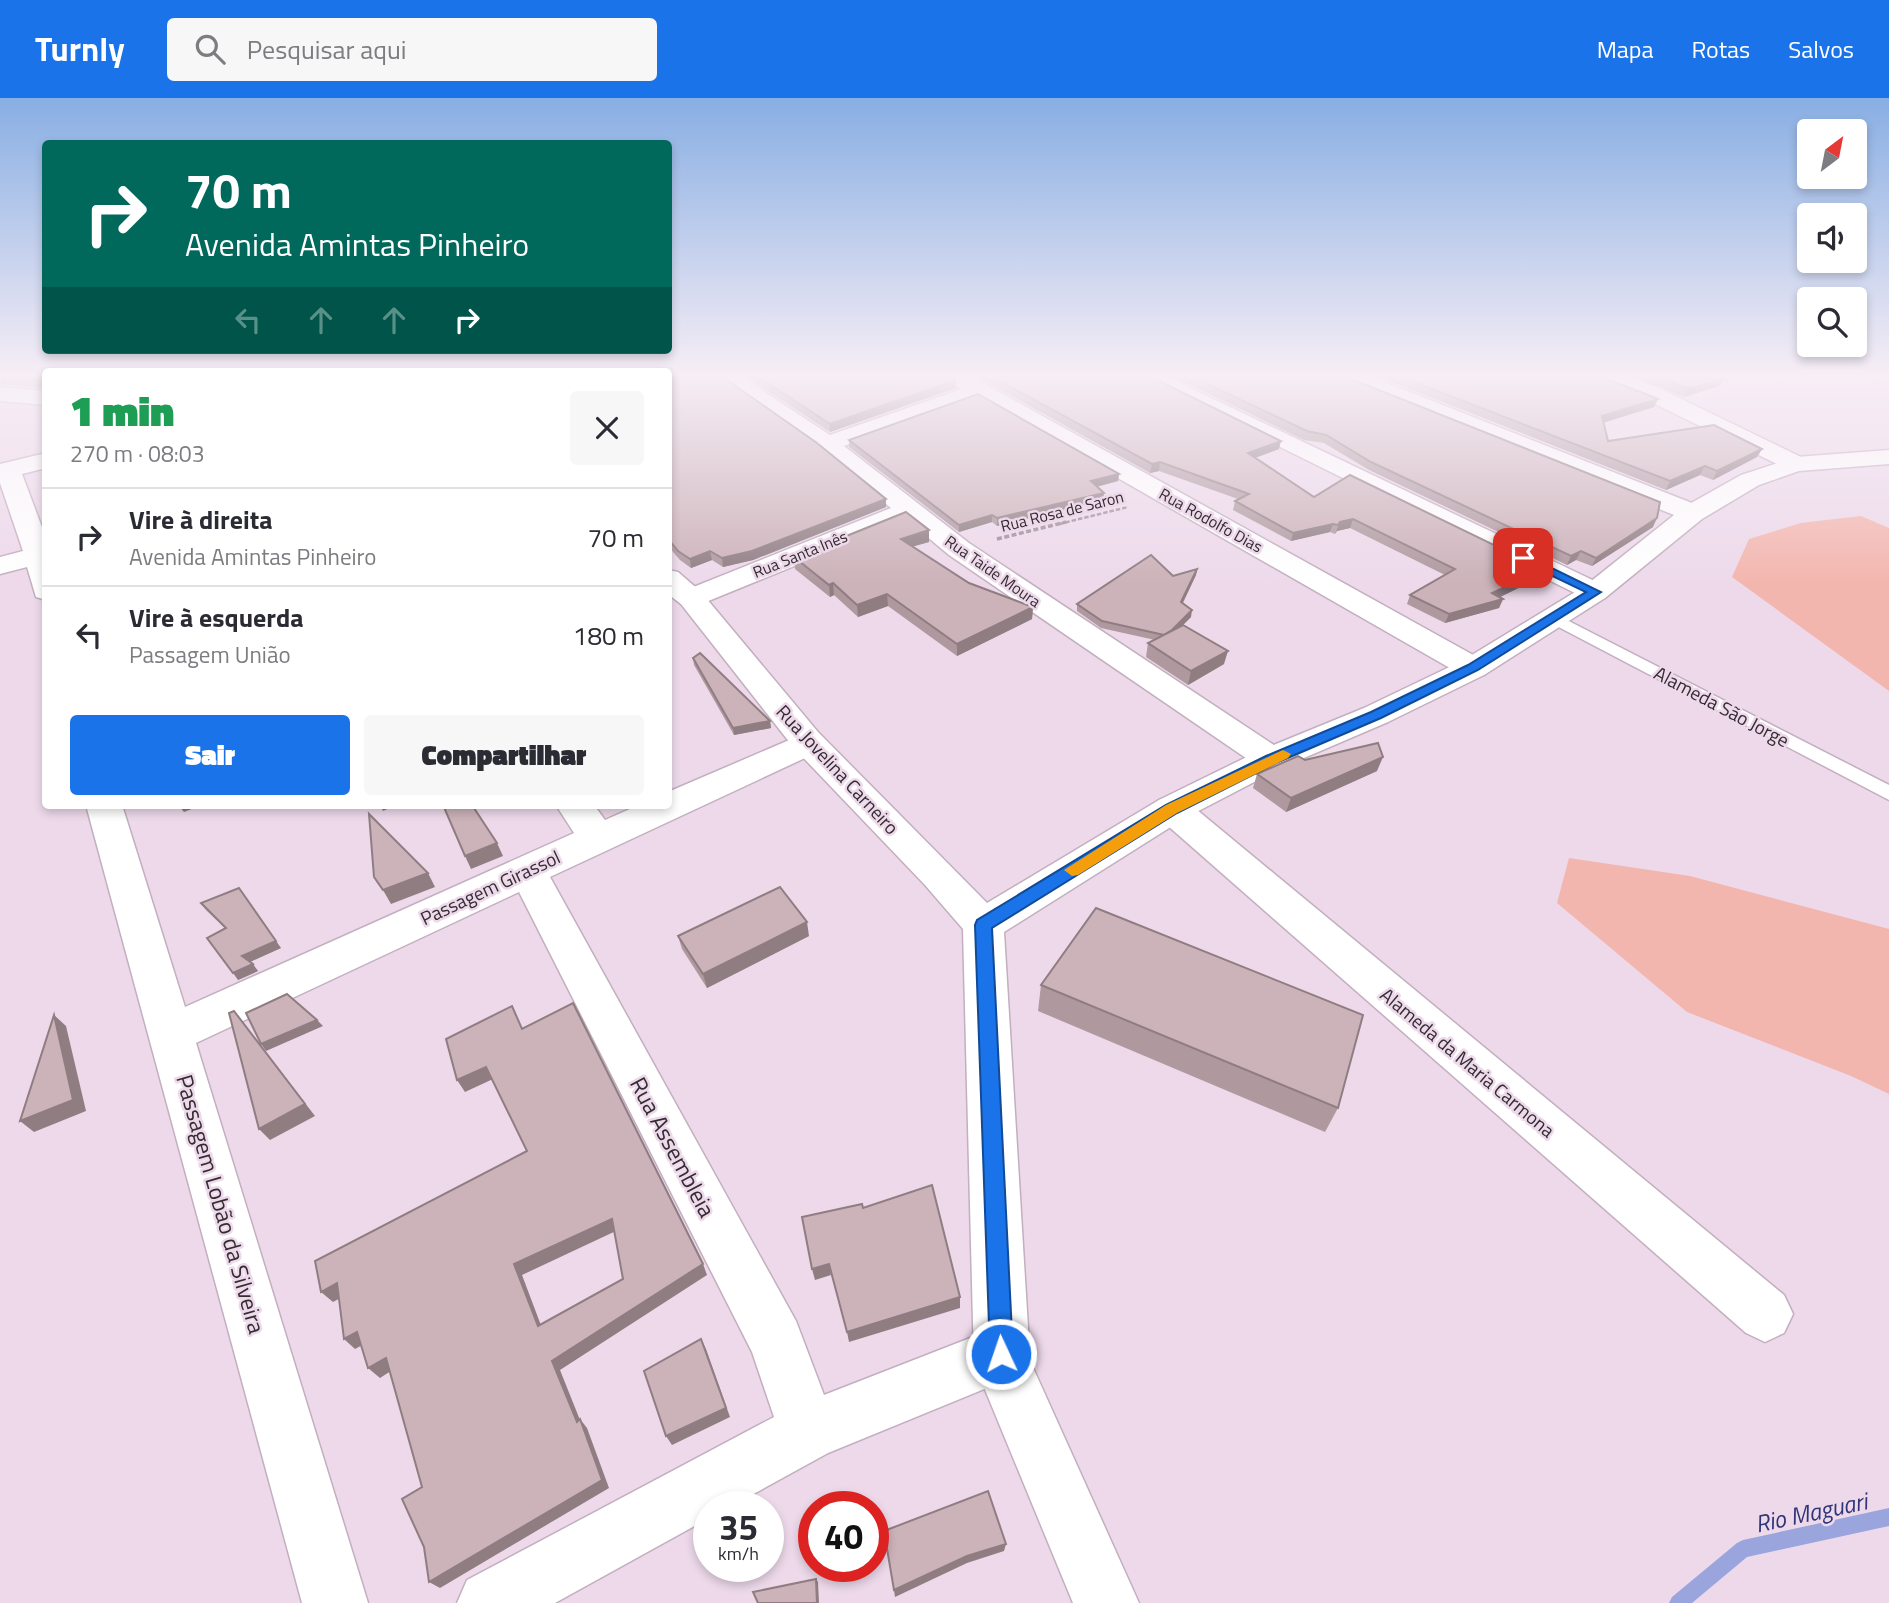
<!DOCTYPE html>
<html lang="pt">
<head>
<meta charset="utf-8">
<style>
  body { margin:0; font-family:"Titillium Web",sans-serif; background:#f7f7f7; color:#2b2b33; height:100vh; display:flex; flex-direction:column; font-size:26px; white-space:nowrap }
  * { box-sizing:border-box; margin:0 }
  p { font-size:23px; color:#7c7c81 }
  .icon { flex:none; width:38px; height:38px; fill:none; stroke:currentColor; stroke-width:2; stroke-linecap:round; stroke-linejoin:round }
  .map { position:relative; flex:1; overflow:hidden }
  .panel { position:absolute; left:42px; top:270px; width:630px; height:441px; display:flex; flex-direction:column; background:#fff; border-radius:7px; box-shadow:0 4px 10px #0003 }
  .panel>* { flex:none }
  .guide { position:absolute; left:42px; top:42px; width:630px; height:214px; border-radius:7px; box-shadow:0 4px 10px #0003; background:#00695c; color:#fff; overflow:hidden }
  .needle { width:46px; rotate:32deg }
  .tools { position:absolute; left:1797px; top:21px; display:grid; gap:14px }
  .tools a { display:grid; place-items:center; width:70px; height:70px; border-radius:7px; background:#fff; box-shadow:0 4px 10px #0003; font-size:35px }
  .speed { position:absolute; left:693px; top:1393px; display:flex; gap:14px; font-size:35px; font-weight:700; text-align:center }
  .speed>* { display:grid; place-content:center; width:91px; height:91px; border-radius:50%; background:#fff; box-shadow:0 4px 10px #0003; line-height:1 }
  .speed small { font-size:18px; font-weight:400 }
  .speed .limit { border:10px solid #d22; background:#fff; color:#111 }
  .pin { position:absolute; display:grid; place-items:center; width:60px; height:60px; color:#fff; margin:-30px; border-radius:14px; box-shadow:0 4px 10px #0006 }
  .me { position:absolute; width:77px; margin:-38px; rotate:357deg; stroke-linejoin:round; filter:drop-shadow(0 0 5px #0008) }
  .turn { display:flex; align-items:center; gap:24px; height:147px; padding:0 28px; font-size:32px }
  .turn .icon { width:91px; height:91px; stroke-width:2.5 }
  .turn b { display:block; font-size:49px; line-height:60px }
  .lanes { display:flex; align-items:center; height:66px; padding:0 28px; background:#0003; justify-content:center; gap:35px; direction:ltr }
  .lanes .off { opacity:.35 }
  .round { display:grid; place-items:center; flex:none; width:74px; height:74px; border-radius:7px; background:#f7f7f7 }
  .headline { display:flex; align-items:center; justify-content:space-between; height:119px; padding:0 28px }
  h1 { font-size:42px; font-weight:800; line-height:52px; color:#1e9e55 }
  .action { display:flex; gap:14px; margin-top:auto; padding:14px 28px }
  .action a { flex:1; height:80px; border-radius:7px; background:#1a73e8; color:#fff; font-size:28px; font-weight:800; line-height:80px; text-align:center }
  .action a+a { background:#f7f7f7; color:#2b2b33 }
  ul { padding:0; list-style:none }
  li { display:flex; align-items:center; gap:21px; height:98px; padding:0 28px; border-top:2px solid #e1e1e2 }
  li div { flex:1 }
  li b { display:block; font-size:26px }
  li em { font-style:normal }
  header { display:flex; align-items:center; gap:42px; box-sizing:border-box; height:98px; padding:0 35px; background:#1a73e8; color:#fff }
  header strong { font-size:33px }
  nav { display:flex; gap:38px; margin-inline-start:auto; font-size:24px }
  .search { width:490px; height:63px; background:#f7f7f7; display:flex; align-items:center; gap:18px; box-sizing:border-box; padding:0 24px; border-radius:7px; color:#7c7c81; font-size:26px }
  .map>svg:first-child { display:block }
  .green { fill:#f3b6ae }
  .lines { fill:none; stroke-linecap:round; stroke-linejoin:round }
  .stream { fill:#99a5dc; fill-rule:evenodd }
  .lane-casing { stroke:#c2afbf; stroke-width:3 }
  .street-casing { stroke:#c2afbf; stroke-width:3 }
  .secondary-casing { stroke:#c2afbf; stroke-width:3 }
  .path-far1 { stroke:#9b8d99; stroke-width:2.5; stroke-dasharray:4.5 2; stroke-linecap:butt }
  .path { stroke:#9b8d99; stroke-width:3.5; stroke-dasharray:5 2.5; stroke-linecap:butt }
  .lane { fill:#fff; fill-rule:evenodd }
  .street { fill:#fff; fill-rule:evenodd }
  .secondary { fill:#fff; fill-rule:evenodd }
  .wall { fill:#af999f }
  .shaded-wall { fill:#8f7d82 }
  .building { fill:#ccb2b9; stroke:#8f7d82; stroke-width:2; fill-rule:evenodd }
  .route { fill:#1a73e8; stroke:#114b97; stroke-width:2 }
  .slow { fill:#f59e0b }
  .labels { text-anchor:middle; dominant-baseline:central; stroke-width:5; stroke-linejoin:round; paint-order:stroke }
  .far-street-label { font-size:16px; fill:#332c32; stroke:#edd9ea }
  .street-label { font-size:19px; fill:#332c32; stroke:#edd9ea }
  .near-street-label { font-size:23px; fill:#332c32; stroke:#edd9ea }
  .near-water-label { font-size:24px; font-style:italic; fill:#2f3678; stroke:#edd9ea }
</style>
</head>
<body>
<header>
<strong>Turnly</strong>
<div class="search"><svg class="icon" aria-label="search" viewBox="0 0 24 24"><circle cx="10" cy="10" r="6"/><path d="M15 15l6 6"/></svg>Pesquisar aqui</div>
<nav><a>Mapa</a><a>Rotas</a><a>Salvos</a></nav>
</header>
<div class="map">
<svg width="1889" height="1505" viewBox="0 0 1889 1505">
  <rect width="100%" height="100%" fill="#edd9ea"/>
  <g class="green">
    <path d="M1861,418L1889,430V593L1732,479L1749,441L1801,425Z"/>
    <path d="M1569,760L1690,778L1889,831V996L1851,978L1687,914L1557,805Z"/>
  </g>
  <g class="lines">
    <path class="stream" d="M1889,1410V1428L1747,1459L1692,1505H1669L1672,1499L1737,1445L1743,1442Z"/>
    <g class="lane-casing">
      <path id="lane" d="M1555,516L1889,687V702L1549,524V518Z"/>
    </g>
    <g class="street-casing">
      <g id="street">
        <path d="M711,275H736L830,337L962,291L939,275H965L1484,563L1489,570L1484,577L1473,580L1462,577L978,300L844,348L969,445L1283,653L1289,661L1283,669L1271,673L1259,669L949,457L907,422L701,506L691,509L681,506L676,500L681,494L891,410L819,351Z"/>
        <path d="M1131,275H1159L1605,488L1610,494L1605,500L1595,503L1585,500Z"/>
        <path d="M1331,275H1361L1702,409L1706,415L1702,421H1684L1333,280Z"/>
        <path d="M1586,275H1618L1657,289L1805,361L1808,366L1805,371H1787L1641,299L1588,280Z"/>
        <path d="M1870,275H1889V284L1872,280Z"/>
        <path d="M0,289L46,293V307L0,303Z"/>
        <path d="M46,355V370L22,376L46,440V502L36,499L27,469L0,476V459L23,453L0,385V366Z"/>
        <path d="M808,634L820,637L825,645L820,653L550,779L796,1223L824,1297L1001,1228L1021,1236L1029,1256L1021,1276L828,1355L730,1409H709V1420L555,1505H457L467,1482L774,1319L752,1254L519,794L196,945L368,1505H302L86,707H122L185,909L574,735L556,707H594L605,722L639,707H668V694Z"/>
        <path d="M1172,698L1185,702L1784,1197L1793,1216L1784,1235L1765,1244L1746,1235L1159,720L1153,711L1159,702Z"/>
      </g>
    </g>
    <g class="secondary-casing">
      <path id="secondary" d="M1889,352V366L1799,373L1759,387L1702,421L1605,500L1484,577L1388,624L1283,669L1185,720L1004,834L1030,1263L1139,1505H1073L974,1265L963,831L925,787L794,650L681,506L668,496V472L678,474L701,494L818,634L987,805L1159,702L1259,653L1364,610L1462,563L1585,488L1684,409L1741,377L1796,359Z"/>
    </g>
    <path class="path-far1" d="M1059,426L1128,409"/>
    <path class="path" d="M997,441L1066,424"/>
    <use href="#lane" class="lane"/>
    <use href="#street" class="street"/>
    <use href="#secondary" class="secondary"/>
  </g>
  <g class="wall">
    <path d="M0,275H46V290L1,286Z"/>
    <path d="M668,275L886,409L753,462L723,469L712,462L691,470L680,462L668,448Z"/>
    <path d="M741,275H946L956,282V290L830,334Z"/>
    <path d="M971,275H1143L1279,351L1255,360L1314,399L1539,480L1500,499L1503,501L1499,510L1445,525L1407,506L1410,497L1445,477L1350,430L1337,433L1335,436L1330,434L1291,443L1233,412L1235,403L1238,401L1159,373L1150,375Z"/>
    <path d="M1166,275H1336L1653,429L1592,468L1576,462L1567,467L1369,372L1324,345L1304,342Z"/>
    <path d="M1369,275H1592L1658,301L1654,309L1604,324L1608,343L1762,351L1757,359L1713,382L1700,377L1666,392Z"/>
    <path d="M1626,275H1707L1724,281L1719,288L1684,299Z"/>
    <path d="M849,342L1119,376L1118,383L1097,389L1103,402L997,428L992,424L959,434L849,349Z"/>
    <path d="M929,432V444L913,448L969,485L1033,509L1032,521L957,558L888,508L858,519L834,497L830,499L795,471L794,459Z"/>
    <path d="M1197,471L1196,477L1183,505L1191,519L1183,527L1224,566L1188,587L1146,559L1148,545L1155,542L1101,530L1077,513V506Z"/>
    <path d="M693,560L770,623L771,630L734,637L694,567Z"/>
    <path d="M1305,662L1377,673L1286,714L1253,690L1257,676Z"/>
    <path d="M201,805L281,850L249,864L258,873L238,882L225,830L206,812Z"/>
    <path d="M678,838H809L707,890L682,851Z"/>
    <path d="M1041,887L1338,1010L1325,1034L1038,913Z"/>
  </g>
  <g class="shaded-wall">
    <path d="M46,280V290H45L40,282Z"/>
    <path d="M1724,281L1719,288L1684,299L1688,291Z"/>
    <path d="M956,282V290L830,334V326Z"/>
    <path d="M1658,301L1654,309L1599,326L1602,318Z"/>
    <path d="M1281,343L1279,351L1246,363L1248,355Z"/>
    <path d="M1762,351L1757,359L1713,382L1717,373Z"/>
    <path d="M1160,364L1159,373L1150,375L1152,366Z"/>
    <path d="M1705,368L1700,377L1666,392L1670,383Z"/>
    <path d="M1119,376L1118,383L1090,390L1091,383Z"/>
    <path d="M1104,395L1103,402L997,428V420Z"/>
    <path d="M886,401V409L753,462L723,469L722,460Z"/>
    <path d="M992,417V424L959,434V427Z"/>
    <path d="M1657,420L1653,429L1592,468L1596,460Z"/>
    <path d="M1353,421L1350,430L1337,433L1335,436L1340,424Z"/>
    <path d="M1333,426L1330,434L1291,443L1293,435Z"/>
    <path d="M929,432V444L901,452V441Z"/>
    <path d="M710,453L712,462L691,470L690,461Z"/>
    <path d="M1581,453L1576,462L1567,467L1571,458Z"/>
    <path d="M1197,471L1196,477L1180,510L1181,504Z"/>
    <path d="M1543,471L1539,480L1488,505L1492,495Z"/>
    <path d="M833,485L834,497L830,499L829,487Z"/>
    <path d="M887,496L888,508L858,519L857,507Z"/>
    <path d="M1503,501L1499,510L1445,525L1449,516Z"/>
    <path d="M1033,509L1032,521L957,558V546Z"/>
    <path d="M1192,512L1191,519L1166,544L1168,537Z"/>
    <path d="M1228,553L1224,566L1188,587L1191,573Z"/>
    <path d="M770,623L771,630L734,637L733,630Z"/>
    <path d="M1383,659L1377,673L1286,714L1291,700Z"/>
    <path d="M178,707H202L184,714Z"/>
    <path d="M380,707H396L383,713Z"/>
    <path d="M497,745L503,758L471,771L465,758Z"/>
    <path d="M428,775L435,789L391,806L383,792Z"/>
    <path d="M244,797L281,850L248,865L242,858Z"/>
    <path d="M807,824L809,838L707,890L703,876Z"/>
    <path d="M253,866L258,873L238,882L233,875Z"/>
    <path d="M234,913L315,1018L270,1042L259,1031Z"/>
    <path d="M54,917L66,928L86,1013L34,1034L20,1023Z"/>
    <path d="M317,922L323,928L266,953L261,946Z"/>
    <path d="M486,969L493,981L465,994L457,982Z"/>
    <path d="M612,1121L618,1132L522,1177L545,1238L538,1228L514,1166Z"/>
    <path d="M703,1166L707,1177L560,1272L584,1332L577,1324L552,1263Z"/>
    <path d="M829,1166L831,1177L815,1182L812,1171Z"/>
    <path d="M337,1185L348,1196L333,1204L321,1194Z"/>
    <path d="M960,1199V1210L849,1244L847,1234Z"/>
    <path d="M357,1234L368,1244L355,1251L344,1241Z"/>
    <path d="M701,1241L706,1251L730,1319L672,1347L666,1338Z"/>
    <path d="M386,1260L397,1269L380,1280L368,1270Z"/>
    <path d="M580,1321L587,1330L609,1390L440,1490L429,1484Z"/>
    <path d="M1006,1446L1004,1453L967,1465L895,1499L894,1492L967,1458Z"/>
    <path d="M816,1481L818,1484L819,1505H817Z"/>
  </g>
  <g class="building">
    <path d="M0,275H46V280L40,282L0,278Z"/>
    <path d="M668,275H717L817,345L886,401L752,453L722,460L710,453L690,461L678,453L668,441Z"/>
    <path d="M752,275H946L956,282L830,326Z"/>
    <path d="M985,275H1143L1281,343L1248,355L1314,399L1350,377L1543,471L1492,495L1503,501L1449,516L1410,497L1455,471L1353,421L1340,424L1338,427L1333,426L1293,435L1235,403L1249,396L1160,364L1152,366Z"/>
    <path d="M1184,275H1336L1660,404L1657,420L1596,460L1581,453L1571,458L1371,364L1326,337L1307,333Z"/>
    <path d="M1391,275H1592L1658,301L1602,318L1608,343L1714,327L1762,351L1717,373L1705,368L1670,383Z"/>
    <path d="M1649,275H1707L1724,281L1688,291Z"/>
    <path d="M978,296L1119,376L1091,383L1104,395L997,420L992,417L959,427L849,342Z"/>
    <path d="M906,414L929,432L901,441L969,485L1033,509L957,546L887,496L857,507L833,485L829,487L794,459Z"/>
    <path d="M1151,457L1173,478L1197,471L1181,504L1192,512L1172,532L1164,537L1102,523L1077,506Z"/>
    <path d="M1183,527L1228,553L1191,573L1148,545Z"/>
    <path d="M700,555L770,623L733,630L693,560Z"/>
    <path d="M1378,645L1383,659L1291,700L1257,676L1298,658L1305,662Z"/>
    <path d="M443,707H472L497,745L465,758Z"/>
    <path d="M369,716L428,775L383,792L374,779Z"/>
    <path d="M780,789L807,824L703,876L678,838Z"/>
    <path d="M239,790L276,843L242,858L253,866L233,875L207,840L226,830L201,805Z"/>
    <path d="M1096,810L1363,917L1338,1010L1041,887Z"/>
    <path d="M287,896L317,922L261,946L246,915Z"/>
    <path d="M573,905L703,1166L552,1263L577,1324L580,1321L602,1382L429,1484L424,1449L402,1401L422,1389L386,1260L368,1270L357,1234L344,1241L337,1185L321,1194L315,1163L527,1053L486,969L457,982L446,941L512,908L522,931ZM612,1121L623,1181L538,1228L514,1166Z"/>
    <path d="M234,913L305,1006L259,1031L229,915Z"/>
    <path d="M54,917L73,1002L20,1023Z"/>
    <path d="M932,1087L960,1199L847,1234L829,1166L812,1171L802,1119L862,1106L863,1110Z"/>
    <path d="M701,1241L726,1310L666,1338L644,1273Z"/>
    <path d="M988,1393L1006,1446L967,1458L894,1492L884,1433Z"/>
    <path d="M816,1481L817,1505H758L753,1494Z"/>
  </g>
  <linearGradient id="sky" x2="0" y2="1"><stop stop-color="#88aee3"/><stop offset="0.57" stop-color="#f7eef6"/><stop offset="1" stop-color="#f7eef6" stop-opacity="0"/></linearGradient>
  <rect width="1889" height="486" fill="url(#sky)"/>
  <path class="route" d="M1523,456L1601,494L1478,572L1381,620L1276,665L1177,715L992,830L1013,1256L1010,1264L1001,1268L993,1264L990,1256L975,827L977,822L1166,707L1266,658L1371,614L1468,567L1586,494L1519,462L1518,460Z"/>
  <path class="slow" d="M1283,652L1291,656L1288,660L1177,715L1078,777L1072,778L1064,772L1166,707Z"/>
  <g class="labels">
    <g class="far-street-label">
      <text transform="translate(1062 413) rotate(-14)">Rua Rosa de Saron</text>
      <text transform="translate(1211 422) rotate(29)">Rua Rodolfo Dias</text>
      <text transform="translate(800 456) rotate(-22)">Rua Santa Inês</text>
      <text transform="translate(993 473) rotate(35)">Rua Taide Moura</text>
    </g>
    <g class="street-label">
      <text transform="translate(1722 608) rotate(28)">Alameda São Jorge</text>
      <text transform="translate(838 671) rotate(47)">Rua Jovelina Carneiro</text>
      <text transform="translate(490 789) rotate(-25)">Passagem Girassol</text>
      <text transform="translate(1468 964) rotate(40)">Alameda da Maria Carmona</text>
    </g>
    <g class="near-street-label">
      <text transform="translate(673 1049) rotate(62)">Rua Assembleia</text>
      <text transform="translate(221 1106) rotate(74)">Passagem Lobão da Silveira</text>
    </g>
    <g class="near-water-label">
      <text transform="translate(1811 1414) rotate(-12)">Rio Maguari</text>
    </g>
  </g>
</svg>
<div class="tools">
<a><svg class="needle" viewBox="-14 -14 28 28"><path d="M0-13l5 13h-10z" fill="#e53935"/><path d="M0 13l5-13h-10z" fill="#7c7c81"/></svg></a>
<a><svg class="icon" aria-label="sound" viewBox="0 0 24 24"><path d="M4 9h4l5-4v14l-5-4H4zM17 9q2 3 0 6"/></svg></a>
<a><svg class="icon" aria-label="search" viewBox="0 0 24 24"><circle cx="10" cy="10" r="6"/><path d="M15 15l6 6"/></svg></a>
</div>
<div class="speed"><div>35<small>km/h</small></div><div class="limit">40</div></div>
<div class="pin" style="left:1523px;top:460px;background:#d93025"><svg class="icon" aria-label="arrive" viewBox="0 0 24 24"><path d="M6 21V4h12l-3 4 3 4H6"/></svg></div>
<svg class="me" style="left:1001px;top:1256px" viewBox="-20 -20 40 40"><circle r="17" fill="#1a73e8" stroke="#fff" stroke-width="3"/><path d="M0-11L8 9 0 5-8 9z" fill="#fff"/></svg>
<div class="guide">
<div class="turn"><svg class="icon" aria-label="right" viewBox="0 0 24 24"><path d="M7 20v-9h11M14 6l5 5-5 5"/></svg><div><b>70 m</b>Avenida Amintas Pinheiro</div></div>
<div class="lanes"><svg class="icon off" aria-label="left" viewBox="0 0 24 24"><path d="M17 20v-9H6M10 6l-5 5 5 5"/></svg><svg class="icon off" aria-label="ahead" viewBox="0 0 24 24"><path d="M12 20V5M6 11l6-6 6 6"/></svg><svg class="icon off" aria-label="ahead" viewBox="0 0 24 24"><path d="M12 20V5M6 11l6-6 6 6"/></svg><svg class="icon" aria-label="right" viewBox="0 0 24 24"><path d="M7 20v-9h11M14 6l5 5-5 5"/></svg></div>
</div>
<section class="panel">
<div class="headline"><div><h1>1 min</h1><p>270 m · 08:03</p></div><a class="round"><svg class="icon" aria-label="close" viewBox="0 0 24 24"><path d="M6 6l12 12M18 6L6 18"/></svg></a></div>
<ul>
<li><svg class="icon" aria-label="right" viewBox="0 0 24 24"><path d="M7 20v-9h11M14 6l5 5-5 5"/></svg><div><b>Vire à direita</b><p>Avenida Amintas Pinheiro</p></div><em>70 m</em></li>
<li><svg class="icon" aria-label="left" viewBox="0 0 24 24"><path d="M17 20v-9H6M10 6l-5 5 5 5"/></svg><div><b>Vire à esquerda</b><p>Passagem União</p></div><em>180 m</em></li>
</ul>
<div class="action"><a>Sair</a><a>Compartilhar</a></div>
</section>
</div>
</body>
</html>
